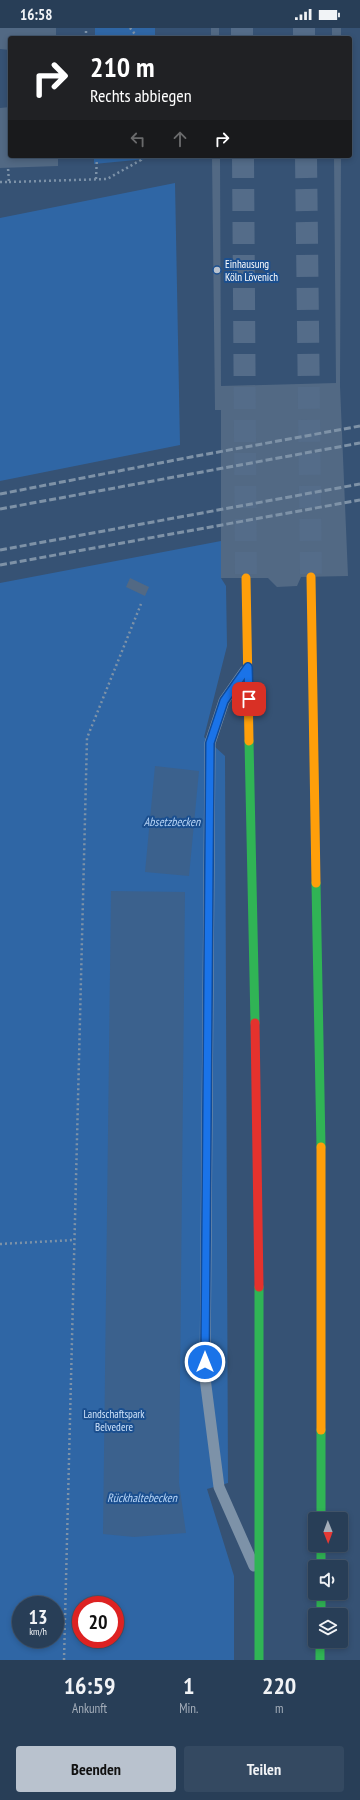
<!DOCTYPE html>
<html lang="de">
<head>
<meta charset="utf-8">
<style>
  body { margin:0; font-family:"PT Sans Narrow",sans-serif; background:#344961; color:#f1f3f6; height:100vh; display:flex; flex-direction:column; font-size:15px; white-space:nowrap }
  * { box-sizing:border-box; margin:0 }
  p { font-size:13px; color:#a5aeba }
  .icon { flex:none; width:22px; height:22px; fill:none; stroke:currentColor; stroke-width:2; stroke-linecap:round; stroke-linejoin:round }
  .map { position:relative; height:1632px; overflow:hidden }
  .details { display:flex; flex-direction:column; background:#283e57; flex:1 }
  .details>* { flex:none }
  .guide { position:absolute; left:8px; top:8px; width:344px; height:122px; border-radius:4px; box-shadow:0 2px 6px #0003,0 0 0 1px #44576d; background:#202124; color:#fff; overflow:hidden }
  .needle { width:26px; rotate:179deg }
  .tools { position:absolute; left:308px; top:1484px; display:grid; gap:8px }
  .tools a { display:grid; place-items:center; width:40px; height:40px; border-radius:4px; background:#283e57; box-shadow:0 2px 6px #0003,0 0 0 1px #44576d; font-size:20px }
  .speed { position:absolute; left:12px; top:1568px; display:flex; gap:8px; font-size:20px; font-weight:700; text-align:center }
  .speed>* { display:grid; place-content:center; width:52px; height:52px; border-radius:50%; background:#283e57; box-shadow:0 2px 6px #0003,0 0 0 1px #44576d; line-height:1 }
  .speed small { font-size:10px; font-weight:400 }
  .speed .limit { border:6px solid #d22; background:#fff; color:#111 }
  .pin { position:absolute; display:grid; place-items:center; width:34px; height:34px; color:#fff; margin:-17px; border-radius:8px; box-shadow:0 2px 6px #0006 }
  .me { position:absolute; width:44px; margin:-22px; rotate:0deg; stroke-linejoin:round; filter:drop-shadow(0 0 3px #0008) }
  .turn { display:flex; align-items:center; gap:14px; height:84px; padding:0 16px; font-size:18px }
  .turn .icon { width:52px; height:52px; stroke-width:2.5 }
  .turn b { display:block; font-size:28px; line-height:34px }
  .lanes { display:flex; align-items:center; height:38px; padding:0 16px; background:#0003; justify-content:center; gap:20px; direction:ltr }
  .lanes .off { opacity:.35 }
  .eta { display:flex; justify-content:space-evenly; align-items:center; height:68px; text-align:center }
  .eta b { font-size:24px; font-weight:600; line-height:28px }
  .button { display:flex; gap:8px; margin-top:auto; padding:8px 16px }
  .button a { flex:1; height:46px; border-radius:4px; background:#b9c2ce; color:#111; font-size:16px; font-weight:600; line-height:46px; text-align:center }
  .button a+a { background:#344961; color:#f1f3f6 }
  .status { display:flex; justify-content:space-between; align-items:center; height:28px; padding:0 20px; background:#283e57; direction:ltr }
  .status svg { height:11px; fill:currentColor }
  .map>svg:first-child { display:block }
  .green { fill:#2f66a5; fill-rule:evenodd }
  .water { fill:#3b618d }
  .building { fill:#526984 }
  .lines { fill:none; stroke-linecap:round; stroke-linejoin:round }
  .highway-tunnel { stroke:#546c89; stroke-width:22; stroke-dasharray:22 11; stroke-linecap:butt }
  .path { stroke:#7d92a8; stroke-width:2.5; stroke-dasharray:2 3; stroke-linecap:butt }
  .lane { stroke:#7d92a8; stroke-width:11 }
  .fast { stroke:#30b455; stroke-width:9 }
  .slow { stroke:#ff9f0a; stroke-width:9 }
  .jam { stroke:#e5322d; stroke-width:9 }
  .rail { stroke:#7e92a7; stroke-width:3; stroke-dasharray:7 3; stroke-linecap:butt }
  .route-casing { stroke:#114b97; stroke-width:10 }
  .route { stroke:#1a73e8; stroke-width:7 }
  .poi-dot { fill:#b9c2ce; stroke:#1b4f8f; stroke-width:1.5 }
  .labels { text-anchor:middle; dominant-baseline:central; stroke-width:4; stroke-linejoin:round; paint-order:stroke }
  .poi-label { font-size:11px; fill:#fff; stroke:#1b4f8f; text-anchor:start }
  .park-label { font-size:11px; fill:#cfe3fa; stroke:#1b4f8f }
  .water-label { font-size:12px; font-style:italic; fill:#b5d3f5; stroke:#1b4f8f }
</style>
</head>
<body>
<div class="status"><b>16:58</b><svg viewBox="0 0 49 12"><path d="M0 12V9h3v3zM5 12V6h3v6zM10 12V3h3v9zM15 12V0h3v12zM26 1h20v11H26zM47 4h2v5h-2z"/></svg></div>
<div class="map">
<svg width="360" height="1632" viewBox="0 0 360 1632">
  <rect width="100%" height="100%" fill="#365274"/>
  <g class="green">
    <rect x="95" y="0" width="60" height="10"/>
    <path d="M94,128H156V130L94,136Z"/>
    <path d="M175,155L180,417L0,453V190Z"/>
    <path d="M221,513V550L226,558L227,618L204,709L225,728L228,1455L207,1461L234,1548V1632H0V555ZM21,1577H55V1611H21ZM81,1577H115V1611H81Z"/>
  </g>
  <g class="water">
    <path d="M155,738L199,743L189,848L145,844Z"/>
    <path d="M111,863L185,864L179,1455L186,1505L134,1509L103,1506Z"/>
  </g>
  <g class="building">
    <path d="M0,0H56V10H10V22L0,21Z"/>
    <rect x="211" y="0" width="8" height="10"/>
    <rect x="332" y="0" width="9" height="10"/>
    <path d="M10,79V128H58V138L0,140V80Z"/>
    <path d="M212,128H220L221,358L336,355L334,128H341L340,358L348,548L301,549L297,558L277,559L268,550H221V382H215Z"/>
    <path d="M130,550L149,559L145,568L126,559Z"/>
  </g>
  <g class="lines">
    <g class="highway-tunnel">
      <path d="M242,0V10"/>
      <path d="M304,0V10"/>
      <path d="M243,128L246,550"/>
      <path d="M306,128L311,549"/>
    </g>
    <g class="path">
      <path d="M130,0L138,10"/>
      <path d="M86,10V0"/>
      <path d="M96,151L97,128"/>
      <path d="M0,154H9L8,140"/>
      <path d="M9,154L107,151L141,132V128"/>
      <path d="M0,1216L74,1212"/>
      <path d="M64,1632L87,710L141,576"/>
    </g>
    <path class="lane" d="M245,643L224,673L210,715L205,1350L219,1459L254,1538"/>
    <g class="fast">
      <path d="M249,713L255,995"/>
      <path d="M316,855L321,1119"/>
      <path d="M259,1259V1632"/>
      <path d="M321,1491V1402"/>
      <path d="M321,1517V1539"/>
      <path d="M321,1565V1587"/>
      <path d="M320,1613V1632"/>
    </g>
    <g class="slow">
      <path d="M311,549L316,855"/>
      <path d="M246,550L249,713"/>
      <path d="M321,1119V1402"/>
    </g>
    <path class="jam" d="M255,995L259,1259"/>
    <g class="rail">
      <path d="M0,466L191,429L360,398"/>
      <path d="M0,481L360,415"/>
      <path d="M0,522L360,456"/>
      <path d="M0,537L360,472"/>
    </g>
  </g>
  <g class="lines">
    <g class="route-casing">
      <path id="route" d="M205,1334L210,715L224,673L248,639L249,671"/>
    </g>
    <use href="#route" class="route"/>
  </g>
  <circle class="poi-dot" cx="217" cy="242" r="4"/>
  <g class="labels">
    <g class="poi-label">
      <text x="225" y="236">Einhausung<tspan x="225" dy="13">Köln Lövenich</tspan></text>
    </g>
    <g class="park-label">
      <text x="114" y="1386">Landschaftspark<tspan x="114" dy="13">Belvedere</tspan></text>
    </g>
    <g class="water-label">
      <text x="172" y="793">Absetzbecken</text>
      <text x="142" y="1469">Rückhaltebecken</text>
    </g>
  </g>
</svg>
<div class="tools">
<a><svg class="needle" viewBox="-14 -14 28 28"><path d="M0-13l5 13h-10z" fill="#e53935"/><path d="M0 13l5-13h-10z" fill="#a5aeba"/></svg></a>
<a><svg class="icon" aria-label="sound" viewBox="0 0 24 24"><path d="M4 9h4l5-4v14l-5-4H4zM17 9q2 3 0 6"/></svg></a>
<a><svg class="icon" aria-label="layers" viewBox="0 0 24 24"><path d="M12 4l9 5-9 5-9-5zM3 14l9 5 9-5"/></svg></a>
</div>
<div class="speed"><div>13<small>km/h</small></div><div class="limit">20</div></div>
<div class="pin" style="left:249px;top:671px;background:#d93025"><svg class="icon" aria-label="arrive" viewBox="0 0 24 24"><path d="M6 21V4h12l-3 4 3 4H6"/></svg></div>
<svg class="me" style="left:205px;top:1334px" viewBox="-20 -20 40 40"><circle r="17" fill="#1a73e8" stroke="#fff" stroke-width="3"/><path d="M0-11L8 9 0 5-8 9z" fill="#fff"/></svg>
<div class="guide">
<div class="turn"><svg class="icon" aria-label="right" viewBox="0 0 24 24"><path d="M7 20v-9h11M14 6l5 5-5 5"/></svg><div><b>210 m</b>Rechts abbiegen</div></div>
<div class="lanes"><svg class="icon off" aria-label="left" viewBox="0 0 24 24"><path d="M17 20v-9H6M10 6l-5 5 5 5"/></svg><svg class="icon off" aria-label="ahead" viewBox="0 0 24 24"><path d="M12 20V5M6 11l6-6 6 6"/></svg><svg class="icon" aria-label="right" viewBox="0 0 24 24"><path d="M7 20v-9h11M14 6l5 5-5 5"/></svg></div>
</div>
</div>
<section class="details">
<div class="eta">
<div><b>16:59</b><p>Ankunft</p></div>
<div><b>1</b><p>Min.</p></div>
<div><b>220</b><p>m</p></div>
</div>
<div class="button"><a>Beenden</a><a>Teilen</a></div>
</section>
</body>
</html>
